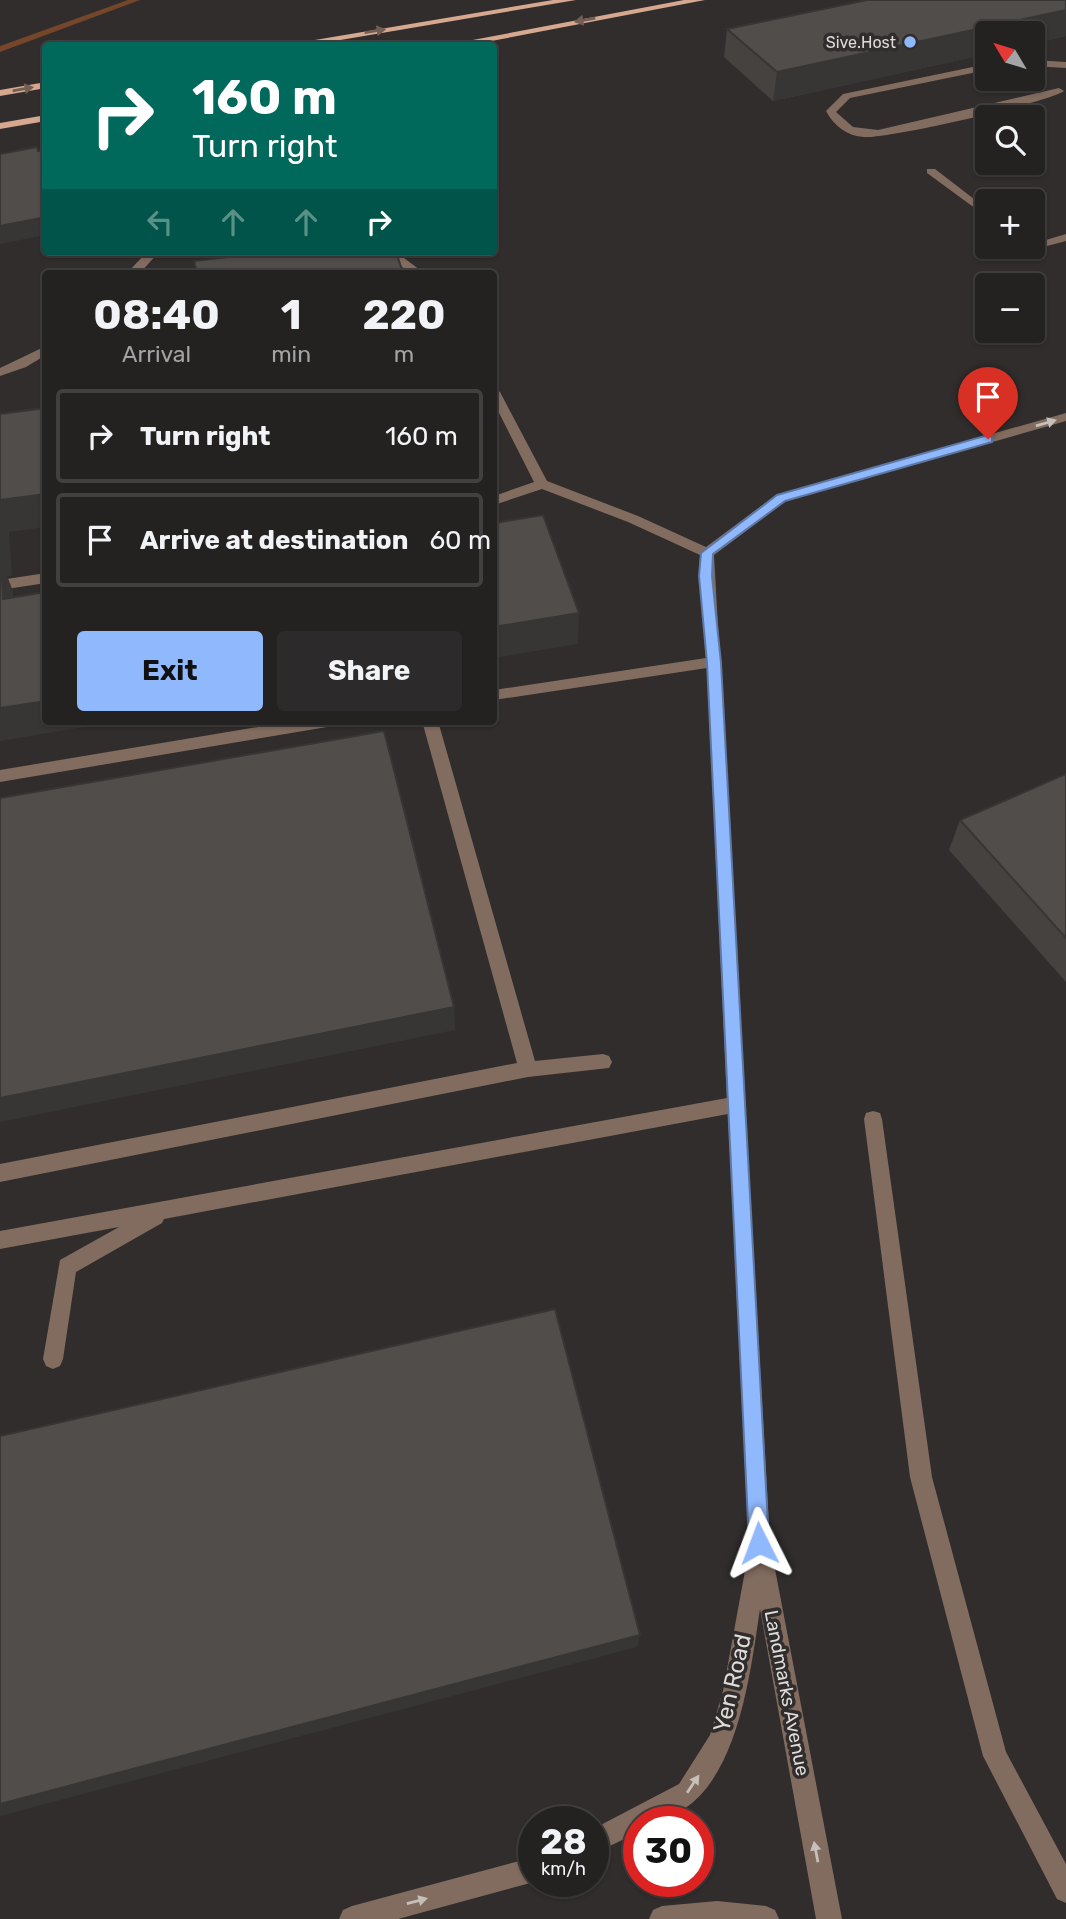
<!DOCTYPE html>
<html lang="en">
<head>
<meta charset="utf-8">
<style>
  body { margin:0; font-family:Rubik,sans-serif; background:#2c2a2a; color:#f1f3f6; height:100vh; display:flex; flex-direction:column; font-size:26px; white-space:nowrap }
  * { box-sizing:border-box; margin:0 }
  p { font-size:23px; color:#a3a4a5 }
  .icon { flex:none; width:38px; height:38px; fill:none; stroke:currentColor; stroke-width:2; stroke-linecap:round; stroke-linejoin:round }
  .map { position:relative; flex:1; overflow:hidden }
  .side { position:absolute; left:42px; top:270px; width:455px; height:455px; display:flex; flex-direction:column; background:#242221; border-radius:7px; box-shadow:0 2px 5px #0004,0 0 0 2px #413f3f }
  .side>* { flex:none }
  .top-card { position:absolute; left:42px; top:42px; width:455px; height:214px; border-radius:7px; box-shadow:0 2px 5px #0004,0 0 0 2px #413f3f; background:#00695c; color:#fff; overflow:hidden }
  .needle { width:46px; rotate:308deg }
  .fabs { position:absolute; left:975px; top:21px; display:grid; gap:14px }
  .fabs a { display:grid; place-items:center; width:70px; height:70px; border-radius:7px; background:#242221; box-shadow:0 2px 5px #0004,0 0 0 2px #413f3f; font-size:35px }
  .speed { position:absolute; left:518px; top:1806px; display:flex; gap:14px; font-size:35px; font-weight:700; text-align:center }
  .speed>* { display:grid; place-content:center; width:91px; height:91px; border-radius:50%; background:#242221; box-shadow:0 2px 5px #0004,0 0 0 2px #413f3f; line-height:1 }
  .speed small { font-size:18px; font-weight:400 }
  .speed .limit { border:10px solid #d22; background:#fff; color:#111 }
  .pin { position:absolute; display:grid; place-items:center; width:60px; height:60px; color:#fff; margin:-72px -30px; border-radius:50% 50% 50% 0; rotate:-45deg; box-shadow:0 0 7px #0007 }
  .pin .icon { rotate:45deg }
  .me { position:absolute; width:77px; margin:-38px; rotate:357deg; stroke-linejoin:round; filter:drop-shadow(0 0 5px #0008) }
  .turn { display:flex; align-items:center; gap:24px; height:147px; padding:0 35px; font-size:32px }
  .turn .icon { width:91px; height:91px; stroke-width:2.5 }
  .turn b { display:block; font-size:49px; line-height:60px }
  .lanes { display:flex; align-items:center; height:66px; padding:0 35px; background:#0003; justify-content:center; gap:35px; direction:ltr }
  .lanes .off { opacity:.35 }
  .eta { display:flex; justify-content:space-evenly; align-items:center; height:119px; text-align:center }
  .eta b { font-size:42px; font-weight:700; line-height:49px }
  .action { display:flex; gap:14px; margin-top:auto; padding:14px 35px }
  .action a { flex:1; height:80px; border-radius:7px; background:#90b8fd; color:#111; font-size:28px; font-weight:700; line-height:80px; text-align:center }
  .action a+a { background:#2c2a2a; color:#f1f3f6 }
  ul { padding:0; list-style:none }
  li { display:flex; align-items:center; gap:21px; height:94px; margin:0 14px 10px; padding:0 21px; border:4px solid #413f3f; border-radius:7px }
  li div { flex:1 }
  li b { display:block; font-size:26px }
  li em { font-style:normal }
  .map>svg:first-child { display:block }
  .lines { fill:none; stroke-linecap:round; stroke-linejoin:round }
  .stream { fill:#75462a; fill-rule:evenodd }
  .minor { fill:#826c5f; fill-rule:evenodd }
  .major { fill:#d6a88f; fill-rule:evenodd }
  .wall { fill:#454240 }
  .shaded-wall { fill:#383634 }
  .building { fill:#504d4b; stroke:#383634; stroke-width:2 }
  .oneway { fill:#725e54 }
  .oneway2 { fill:#c6c0bb }
  .route { fill:#90b8fd; stroke:#5e78a4; stroke-width:2 }
  .poi-dot { fill:#90b8fd; stroke:#302d2c; stroke-width:2.5 }
  .labels { text-anchor:middle; dominant-baseline:central; stroke-width:7; stroke-linejoin:round; paint-order:stroke }
  .far-poi-label { font-size:16px; fill:#dddcda; stroke:#302d2c; text-anchor:end }
  .street-label { font-size:19px; fill:#dddcda; stroke:#302d2c }
  .near-street-label { font-size:23px; fill:#dddcda; stroke:#302d2c }
</style>
</head>
<body>
<div class="map">
<svg width="1066" height="1919" viewBox="0 0 1066 1919">
  <rect width="100%" height="100%" fill="#302d2c"/>
  <g class="lines">
    <path class="stream" d="M128,0H140L0,52V46Z"/>
    <g class="minor">
      <path d="M1032,60L1066,62V68L1032,66Z"/>
      <path d="M987,64V70L850,98L836,112L853,127L878,130L1059,88L1064,91C1047,103 887,139 864,137C847,136 834,126 826,111L843,94Z"/>
      <path d="M927,169H935L987,209V217L927,173Z"/>
      <path d="M1066,234V241L1047,246L1032,245V239L1046,240Z"/>
      <path d="M147,252H159L140,273H127Z"/>
      <path d="M383,252H396L424,273H410Z"/>
      <path d="M46,346V355L26,367L0,376V368Z"/>
      <path d="M494,388L500,392L547,481L638,516L706,547L776,495L1066,413V421L786,501L714,555L770,1543L842,1919H816L760,1609C749,1680 735,1822 639,1822V1832L593,1854V1829L679,1784L710,1735L723,1691L749,1549L728,1114L164,1219L162,1223L76,1272L63,1359L60,1366L53,1369L46,1366L43,1359L60,1260L119,1227L0,1249V1231L727,1098L707,668L494,700V690L706,658L699,576L700,555L628,522L542,489L494,505V496L534,482L494,403Z"/>
      <path d="M46,573V583L0,590V580Z"/>
      <path d="M294,721H335L327,727L0,782V770Z"/>
      <path d="M422,721H438L535,1061L603,1054L609,1056L612,1062L609,1068L528,1077L0,1182V1164L517,1063Z"/>
      <path d="M873,1111L880,1113L882,1119L932,1477L1006,1752L1066,1864V1903L1057,1899L983,1756L910,1477L864,1119L866,1113Z"/>
      <path d="M534,1857V1882L398,1919H339L343,1910L352,1906Z"/>
      <path d="M717,1901L766,1906L775,1910L779,1919H649L653,1910L662,1906Z"/>
    </g>
    <g class="major">
      <path d="M553,0H576L305,46H279Z"/>
      <path d="M684,0H705L465,46H441Z"/>
      <path d="M46,82V88L0,96V90Z"/>
      <path d="M46,115V121L0,129V123Z"/>
    </g>
  </g>
  <g class="wall">
    <path d="M867,0H1066V36L1032,44V33H987V54L773,101L724,57L727,29Z"/>
    <path d="M1066,774V982L949,850L960,820Z"/>
  </g>
  <g class="shaded-wall">
    <path d="M1066,10V36L1032,44V33H987V54L773,101L777,72Z"/>
    <path d="M46,217V235L0,244V226Z"/>
    <path d="M46,494V527L9,532L12,576H7L13,591L15,630L3,599L0,578V500Z"/>
    <path d="M579,613L578,644L494,658V627Z"/>
    <path d="M46,701V721H120L0,741V708Z"/>
    <path d="M454,1007L455,1030L0,1122V1098Z"/>
    <path d="M640,1635L637,1647L0,1816V1804Z"/>
  </g>
  <g class="building">
    <path d="M867,0H1066V10L777,72L727,29Z"/>
    <path d="M37,147L38,151L46,150V217L0,226V154Z"/>
    <path d="M268,252H396L403,273H197L194,261Z"/>
    <path d="M46,408V494L0,500V414Z"/>
    <path d="M543,515L579,613L494,627V523Z"/>
    <path d="M0,559H1L3,599L46,592V701L0,708Z"/>
    <path d="M384,731L454,1007L0,1098V798Z"/>
    <path d="M1066,774V938L960,820Z"/>
    <path d="M555,1309L640,1635L0,1804V1436Z"/>
  </g>
  <defs><path id="oneway-solid" d="M-6-.8H1V-3.2L6.5 0L1 3.2V.8H-6Z" transform="scale(1.75)"/></defs>
  <g class="oneway">
    <use href="#oneway-solid" transform="translate(585 20) rotate(170)"/>
    <use href="#oneway-solid" transform="translate(375 31) rotate(-9)"/>
    <use href="#oneway-solid" transform="translate(23 89) rotate(-10)"/>
  </g>
  <g class="oneway2">
    <use href="#oneway-solid" transform="translate(1046 423) rotate(-16)"/>
    <use href="#oneway-solid" transform="translate(693 1784) rotate(-56)"/>
    <use href="#oneway-solid" transform="translate(816 1852) rotate(-101)"/>
    <use href="#oneway-solid" transform="translate(417 1901) rotate(-15)"/>
  </g>
  <path class="route" d="M988,435L992,437V442L785,501L713,554L712,576L721,663L769,1543L766,1550L759,1553L752,1550L749,1543L707,663L699,576L701,553L777,495Z"/>
  <circle class="poi-dot" cx="910" cy="42" r="7"/>
  <g class="labels">
    <g class="far-poi-label">
      <text x="896" y="42">Sive.Host</text>
    </g>
    <g class="street-label">
      <text transform="translate(787 1693) rotate(79)">Landmarks Avenue</text>
    </g>
    <g class="near-street-label">
      <text transform="translate(732 1683) rotate(-77)">Yen Road</text>
    </g>
  </g>
</svg>
<div class="fabs">
<a><svg class="needle" viewBox="-14 -14 28 28"><path d="M0-13l5 13h-10z" fill="#e53935"/><path d="M0 13l5-13h-10z" fill="#a3a4a5"/></svg></a>
<a><svg class="icon" aria-label="search" viewBox="0 0 24 24"><circle cx="10" cy="10" r="6"/><path d="M15 15l6 6"/></svg></a>
<a>+</a>
<a>−</a>
</div>
<div class="speed"><div>28<small>km/h</small></div><div class="limit">30</div></div>
<div class="pin" style="left:988px;top:439px;background:#d93025"><svg class="icon" aria-label="arrive" viewBox="0 0 24 24"><path d="M6 21V4h12l-3 4 3 4H6"/></svg></div>
<svg class="me" style="left:759px;top:1543px" viewBox="-20 -20 40 40"><path d="M0-17L14 15 0 8-14 15z" fill="#90b8fd" stroke="#fff" stroke-width="4"/></svg>
<div class="top-card">
<div class="turn"><svg class="icon" aria-label="right" viewBox="0 0 24 24"><path d="M7 20v-9h11M14 6l5 5-5 5"/></svg><div><b>160 m</b>Turn right</div></div>
<div class="lanes"><svg class="icon off" aria-label="left" viewBox="0 0 24 24"><path d="M17 20v-9H6M10 6l-5 5 5 5"/></svg><svg class="icon off" aria-label="ahead" viewBox="0 0 24 24"><path d="M12 20V5M6 11l6-6 6 6"/></svg><svg class="icon off" aria-label="ahead" viewBox="0 0 24 24"><path d="M12 20V5M6 11l6-6 6 6"/></svg><svg class="icon" aria-label="right" viewBox="0 0 24 24"><path d="M7 20v-9h11M14 6l5 5-5 5"/></svg></div>
</div>
<section class="side">
<div class="eta">
<div><b>08:40</b><p>Arrival</p></div>
<div><b>1</b><p>min</p></div>
<div><b>220</b><p>m</p></div>
</div>
<ul>
<li><svg class="icon" aria-label="right" viewBox="0 0 24 24"><path d="M7 20v-9h11M14 6l5 5-5 5"/></svg><div><b>Turn right</b></div><em>160 m</em></li>
<li><svg class="icon" aria-label="arrive" viewBox="0 0 24 24"><path d="M6 21V4h12l-3 4 3 4H6"/></svg><div><b>Arrive at destination</b></div><em>60 m</em></li>
</ul>
<div class="action"><a>Exit</a><a>Share</a></div>
</section>
</div>
</body>
</html>
